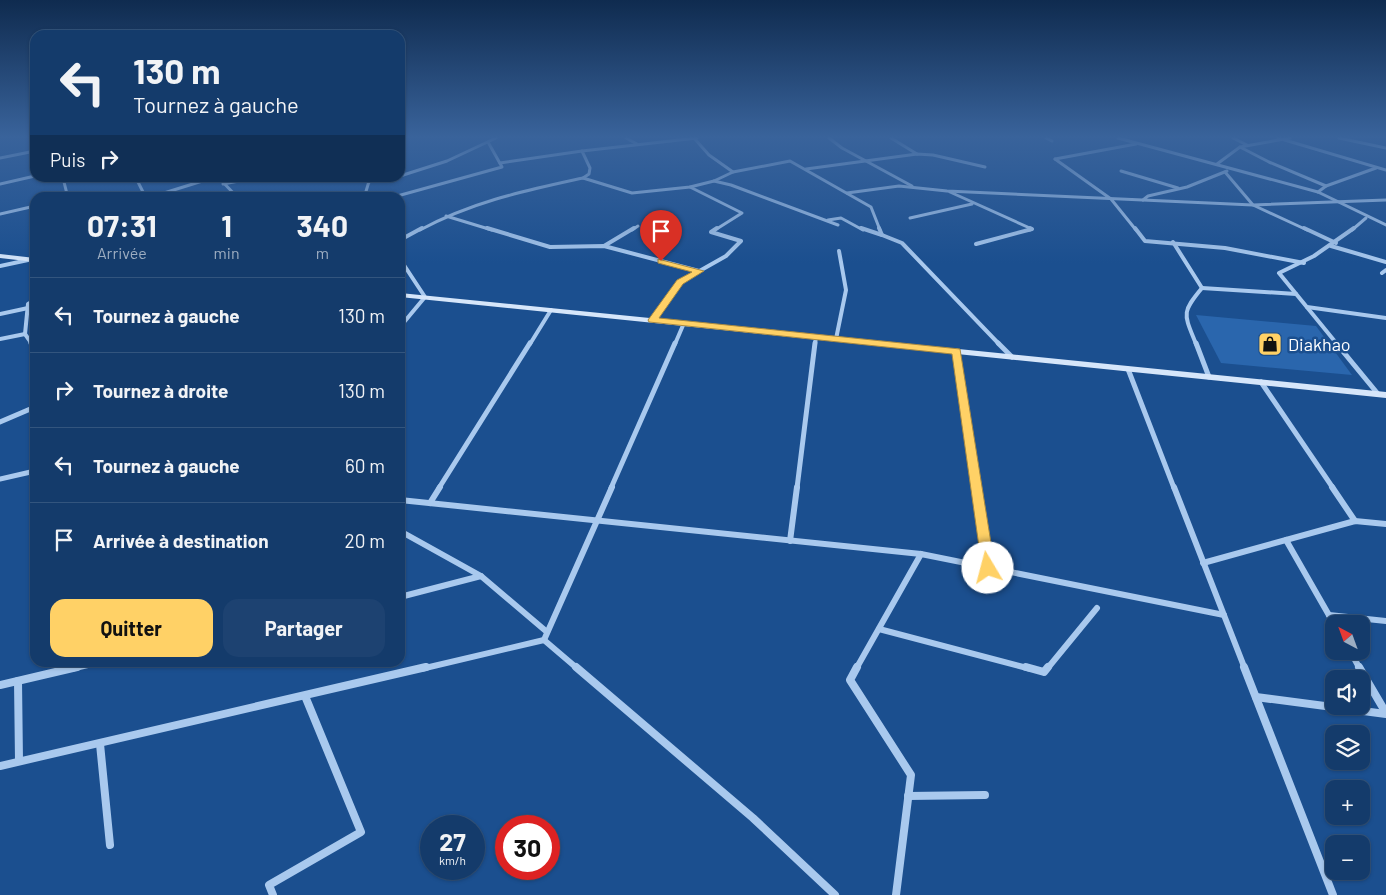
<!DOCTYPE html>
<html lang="fr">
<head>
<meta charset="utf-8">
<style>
  body { margin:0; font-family:Barlow,sans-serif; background:#1d4271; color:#f1f3f6; height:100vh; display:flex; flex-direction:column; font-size:19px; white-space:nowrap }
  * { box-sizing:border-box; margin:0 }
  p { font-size:16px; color:#9dadc1 }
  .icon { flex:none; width:28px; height:28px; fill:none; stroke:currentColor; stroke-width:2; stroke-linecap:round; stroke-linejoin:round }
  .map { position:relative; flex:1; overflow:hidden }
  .sheet { position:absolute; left:30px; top:192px; width:375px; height:475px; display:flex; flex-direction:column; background:#143b6b; border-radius:15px; box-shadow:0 1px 4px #0004,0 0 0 1px #33557e }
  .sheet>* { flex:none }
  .guide { position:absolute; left:30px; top:30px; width:375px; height:152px; border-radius:15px; box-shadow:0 1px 4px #0004,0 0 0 1px #33557e; background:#143b6b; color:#f1f3f6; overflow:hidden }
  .needle { width:32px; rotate:319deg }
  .fabs { position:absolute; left:1325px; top:615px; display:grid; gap:10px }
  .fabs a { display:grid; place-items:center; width:45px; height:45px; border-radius:10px; background:#143b6b; box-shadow:0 1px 4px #0004,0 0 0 1px #33557e; font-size:25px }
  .speed { position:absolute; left:420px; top:815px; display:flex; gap:10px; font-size:25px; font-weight:700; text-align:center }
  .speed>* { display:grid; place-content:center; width:65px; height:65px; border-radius:50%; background:#143b6b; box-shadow:0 1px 4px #0004,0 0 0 1px #33557e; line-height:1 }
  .speed small { font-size:12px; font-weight:400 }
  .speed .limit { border:8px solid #d22; background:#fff; color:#111 }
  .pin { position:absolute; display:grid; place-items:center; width:42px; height:42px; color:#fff; margin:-51px -21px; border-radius:50% 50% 50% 0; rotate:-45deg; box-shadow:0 0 5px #0007 }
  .pin .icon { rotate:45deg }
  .me { position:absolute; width:55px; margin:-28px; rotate:352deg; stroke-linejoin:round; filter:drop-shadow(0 0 4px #0008) }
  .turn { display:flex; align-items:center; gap:18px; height:105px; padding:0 20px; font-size:22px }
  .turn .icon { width:65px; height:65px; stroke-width:2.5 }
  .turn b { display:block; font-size:35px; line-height:42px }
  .then { display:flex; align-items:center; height:48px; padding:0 20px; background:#0003; gap:10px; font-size:19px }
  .eta { display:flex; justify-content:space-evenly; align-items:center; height:85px; text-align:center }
  .eta b { font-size:30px; font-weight:700; line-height:35px }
  .cta { display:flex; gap:10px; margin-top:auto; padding:10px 20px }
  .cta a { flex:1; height:58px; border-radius:15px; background:#ffd166; color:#111; font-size:20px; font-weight:700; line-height:58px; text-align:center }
  .cta a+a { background:#1d4271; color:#f1f3f6 }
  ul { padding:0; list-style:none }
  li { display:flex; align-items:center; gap:15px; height:75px; padding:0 20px; border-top:1px solid #33557e }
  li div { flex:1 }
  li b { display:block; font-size:19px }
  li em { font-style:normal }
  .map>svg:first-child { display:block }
  .building { fill:#2a66ad }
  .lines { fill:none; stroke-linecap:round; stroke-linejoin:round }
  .street-far4 { stroke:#a9c9ee; stroke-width:3 }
  .street-far3 { stroke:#a9c9ee; stroke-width:4 }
  .street-far2 { stroke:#a9c9ee; stroke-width:5 }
  .street-far1 { stroke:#a9c9ee; stroke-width:6 }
  .street { stroke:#a9c9ee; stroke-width:8 }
  .secondary { fill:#d6e6fa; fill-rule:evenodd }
  .route { fill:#ffd166; stroke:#a68842 }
  .labels { text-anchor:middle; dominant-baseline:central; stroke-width:5; stroke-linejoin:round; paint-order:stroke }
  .poi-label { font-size:18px; fill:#fff; stroke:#1b4f8f; text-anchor:start }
</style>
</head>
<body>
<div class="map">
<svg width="1386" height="895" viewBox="0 0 1386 895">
  <rect width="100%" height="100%" fill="#1b4f8f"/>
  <path class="building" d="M1196,315L1316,326L1352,375L1221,363Z"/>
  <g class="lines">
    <g class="street-far4">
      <path d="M626,138L637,144"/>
      <path d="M694,138L709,155L733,172"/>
      <path d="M829,138L842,148L912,186"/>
      <path d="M891,138L917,154"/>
      <path d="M1046,138L1052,141"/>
      <path d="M1118,138L1318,192L1386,225"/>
      <path d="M1233,138L1247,145"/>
      <path d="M1278,138L1386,170"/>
      <path d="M1339,138L1386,148"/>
      <path d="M1240,147L1269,162L1326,186"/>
      <path d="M0,158L35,151"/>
      <path d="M1055,159L1111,199L1136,230"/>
      <path d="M1055,159L1136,144"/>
      <path d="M500,163L582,151"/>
      <path d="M1217,164L1240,147L1290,138"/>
      <path d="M806,169L917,154L933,155L985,167"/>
      <path d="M1121,171L1178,188"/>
      <path d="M1225,172L1253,205L1307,230"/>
      <path d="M400,176L447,161L496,138"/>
      <path d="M63,178L68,198"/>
      <path d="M136,178L146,198"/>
      <path d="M219,178L238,198"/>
      <path d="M259,178L283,180L336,178"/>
      <path d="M583,178L632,193L690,187L714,181L733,172L790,161L871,207L880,230"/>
      <path d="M714,181L731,185L838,225"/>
      <path d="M368,182L392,178"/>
      <path d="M0,184L35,176"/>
      <path d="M223,184L255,178"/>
      <path d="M690,187L742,213L715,230"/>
      <path d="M950,192L1032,229L1030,230"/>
      <path d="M1318,192L1326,186L1376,168"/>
      <path d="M847,193L899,186L947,191L1253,205L1386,200"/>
      <path d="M148,198L212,178"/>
      <path d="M364,198L370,178"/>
      <path d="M390,198L502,167L488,142"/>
      <path d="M1143,200L1148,196L1187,187L1227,171"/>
      <path d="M0,214L35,206"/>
      <path d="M446,216L492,230"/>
      <path d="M910,218L972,204"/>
      <path d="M828,220L841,218L863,230"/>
      <path d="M420,230C474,201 524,191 583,178L589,174L590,168L582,151L697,138"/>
      <path d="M632,230L638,226"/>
      <path d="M1352,230L1366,218"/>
    </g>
    <g class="street-far3">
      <path d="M487,228L550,247L604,246L699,271"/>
      <path d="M861,228L882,235"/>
      <path d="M879,228L882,235L902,243L999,344"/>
      <path d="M1135,228L1145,241L1225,248L1304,263"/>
      <path d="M1304,228L1336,243"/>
      <path d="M400,240L422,228"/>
      <path d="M1173,242L1202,288"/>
      <path d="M976,244L1032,229L1030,228"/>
      <path d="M604,246L634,228"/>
      <path d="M1331,246L1386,262"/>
      <path d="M400,259L425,297L400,327"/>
      <path d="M0,266L28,260"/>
      <path d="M1382,273L1386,270"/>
      <path d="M1202,288L1296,294"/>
      <path d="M1307,307L1386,318"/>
      <path d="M0,314L28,308"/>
      <path d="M652,320L680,282L726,256L741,241L711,232L717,228"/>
      <path d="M0,339L25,334"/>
      <path d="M836,339L846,290L839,251"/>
      <path d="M32,344L25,334L28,304L35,300"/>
      <path d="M530,344L551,310"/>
      <path d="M675,344L684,323"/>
      <path d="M815,344L816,337"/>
      <path d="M1196,344C1184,314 1181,313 1202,288"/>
      <path d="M1337,344L1279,273L1314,256L1354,228"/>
    </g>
    <g class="street-far2">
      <path d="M31,343L35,349"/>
      <path d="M998,343L1012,357"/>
      <path d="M1196,343L1209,377"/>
      <path d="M1336,343L1378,394"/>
      <path d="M957,351L977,488"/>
      <path d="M1128,369L1174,488"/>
      <path d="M1261,382L1333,488"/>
      <path d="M0,422L35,407"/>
      <path d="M0,479L35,471"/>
      <path d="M439,488L530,343"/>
      <path d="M611,488L675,343"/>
      <path d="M797,488L815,343"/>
    </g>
    <g class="street-far1">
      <path d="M976,487L988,568"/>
      <path d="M1174,487L1245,669"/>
      <path d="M1332,487L1355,521"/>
      <path d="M400,500L921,554L1224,615"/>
      <path d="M430,503L440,487"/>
      <path d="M400,531L481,576L547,632"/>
      <path d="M1286,540L1334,624"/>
      <path d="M790,541L797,487"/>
      <path d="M1203,563L1355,521L1386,524"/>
      <path d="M400,597L481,576"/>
      <path d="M1329,615L1386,621"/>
      <path d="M879,629L1031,669"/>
      <path d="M544,640L578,669"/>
      <path d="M544,640L612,487"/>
      <path d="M1350,651L1360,669"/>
      <path d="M71,669L100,662"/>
      <path d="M421,669L544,640"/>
      <path d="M856,669L921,554"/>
      <path d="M1047,669L1097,608"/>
    </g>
    <g class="street">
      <path d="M576,667L753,818L835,895"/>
      <path d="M857,667L850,680L911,775L896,895"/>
      <path d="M1026,667L1044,672L1048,667"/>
      <path d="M1244,667L1333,895"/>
      <path d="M1359,667L1386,713"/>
      <path d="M18,681L19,761"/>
      <path d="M0,685L77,667"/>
      <path d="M1256,697L1386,714"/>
      <path d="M100,744L110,845"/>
      <path d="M0,766L426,667"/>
      <path d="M908,796L985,795"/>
      <path d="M273,895L269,885L361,832L305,696"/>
    </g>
    <g class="secondary">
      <path d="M0,254L35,258V262L0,258Z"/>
      <path d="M400,293L1386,392V398L400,297Z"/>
    </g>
  </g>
  <linearGradient id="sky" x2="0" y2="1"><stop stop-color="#0f2b4f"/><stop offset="0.52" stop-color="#39639b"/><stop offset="1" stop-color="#39639b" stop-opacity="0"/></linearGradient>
  <rect width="1386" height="263" fill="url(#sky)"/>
  <path class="route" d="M658,259L704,271L683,284L659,318L960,349L995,568L993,571H984L982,568L952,354L649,322L648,320L677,280L692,272L658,263Z"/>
  <defs>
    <g id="shop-square" transform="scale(1.25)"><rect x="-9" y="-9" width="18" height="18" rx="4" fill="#ffd166" stroke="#1b4f8f"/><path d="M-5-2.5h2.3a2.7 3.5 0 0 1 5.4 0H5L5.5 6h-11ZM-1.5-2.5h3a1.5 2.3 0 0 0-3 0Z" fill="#111"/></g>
  </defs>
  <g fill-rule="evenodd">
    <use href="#shop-square" x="1270" y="344"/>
  </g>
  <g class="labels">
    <g class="poi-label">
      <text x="1288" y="344">Diakhao</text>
    </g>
  </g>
</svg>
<div class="fabs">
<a><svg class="needle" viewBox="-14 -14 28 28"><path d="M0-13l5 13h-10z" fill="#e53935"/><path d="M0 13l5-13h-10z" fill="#9dadc1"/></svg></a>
<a><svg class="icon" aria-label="sound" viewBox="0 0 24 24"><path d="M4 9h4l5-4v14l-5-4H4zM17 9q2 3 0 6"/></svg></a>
<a><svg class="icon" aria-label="layers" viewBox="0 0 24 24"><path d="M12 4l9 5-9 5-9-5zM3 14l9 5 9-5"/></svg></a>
<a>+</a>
<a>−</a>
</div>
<div class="speed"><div>27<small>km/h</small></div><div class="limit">30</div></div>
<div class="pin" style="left:661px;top:261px;background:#d93025"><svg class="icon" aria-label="arrive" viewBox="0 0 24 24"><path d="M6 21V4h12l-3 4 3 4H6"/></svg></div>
<svg class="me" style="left:988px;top:568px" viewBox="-20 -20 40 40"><circle r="19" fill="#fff"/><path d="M0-13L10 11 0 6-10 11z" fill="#ffd166"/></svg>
<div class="guide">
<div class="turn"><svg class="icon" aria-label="left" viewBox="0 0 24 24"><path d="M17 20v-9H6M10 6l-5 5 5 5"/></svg><div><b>130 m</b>Tournez à gauche</div></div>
<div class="then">Puis<svg class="icon" aria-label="right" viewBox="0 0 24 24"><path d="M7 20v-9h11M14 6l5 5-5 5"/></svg></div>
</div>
<section class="sheet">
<div class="eta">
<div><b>07:31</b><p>Arrivée</p></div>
<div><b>1</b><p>min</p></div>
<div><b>340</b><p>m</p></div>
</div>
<ul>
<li><svg class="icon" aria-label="left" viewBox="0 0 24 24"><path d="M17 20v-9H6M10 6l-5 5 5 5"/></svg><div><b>Tournez à gauche</b></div><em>130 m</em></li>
<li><svg class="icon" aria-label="right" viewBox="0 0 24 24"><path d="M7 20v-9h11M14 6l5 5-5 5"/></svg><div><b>Tournez à droite</b></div><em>130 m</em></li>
<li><svg class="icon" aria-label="left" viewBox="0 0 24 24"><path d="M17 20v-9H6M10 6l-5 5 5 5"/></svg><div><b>Tournez à gauche</b></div><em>60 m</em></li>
<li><svg class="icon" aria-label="arrive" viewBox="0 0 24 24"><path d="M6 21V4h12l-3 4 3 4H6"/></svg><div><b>Arrivée à destination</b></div><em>20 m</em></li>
</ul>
<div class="cta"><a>Quitter</a><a>Partager</a></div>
</section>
</div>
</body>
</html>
